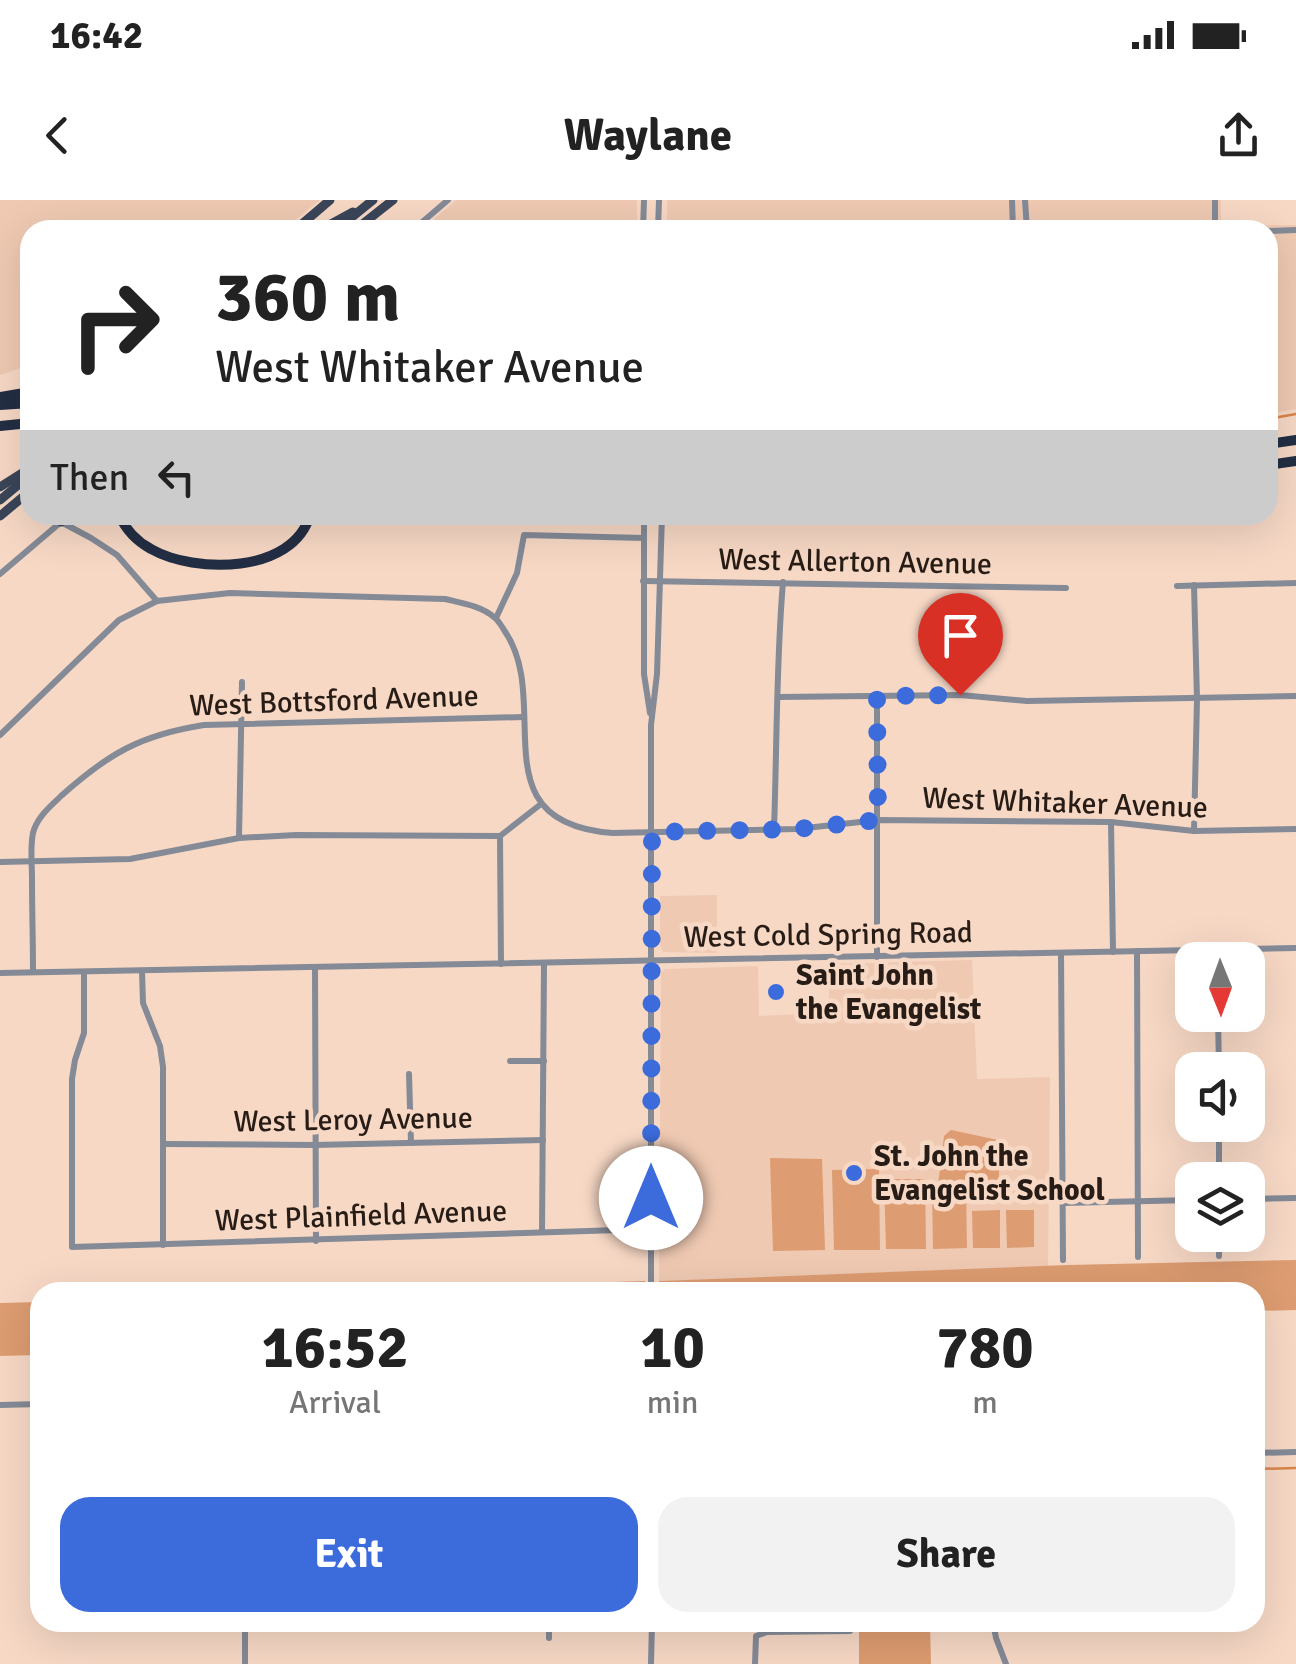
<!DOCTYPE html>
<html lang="en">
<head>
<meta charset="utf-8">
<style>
  body { margin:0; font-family:Signika,sans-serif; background:#f2f2f2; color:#222; height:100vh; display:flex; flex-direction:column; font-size:38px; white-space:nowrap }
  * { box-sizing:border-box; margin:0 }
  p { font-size:32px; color:#767676 }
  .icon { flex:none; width:55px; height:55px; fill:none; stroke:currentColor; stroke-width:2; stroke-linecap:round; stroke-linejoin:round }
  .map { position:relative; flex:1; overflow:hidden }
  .details { position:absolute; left:30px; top:1082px; width:1235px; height:350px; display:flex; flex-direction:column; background:#fff; border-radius:30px; box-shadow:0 10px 40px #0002 }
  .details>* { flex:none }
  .banner { position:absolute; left:20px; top:20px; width:1258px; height:305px; border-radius:30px; box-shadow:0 10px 40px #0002; background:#fff; color:#222; overflow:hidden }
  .needle { width:65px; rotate:179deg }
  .buttons { position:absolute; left:1175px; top:742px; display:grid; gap:20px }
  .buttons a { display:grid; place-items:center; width:90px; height:90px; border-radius:20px; background:#fff; box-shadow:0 10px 40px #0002; font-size:50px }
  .pin { position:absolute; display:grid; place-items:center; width:85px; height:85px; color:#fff; margin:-102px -42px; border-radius:50% 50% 50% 0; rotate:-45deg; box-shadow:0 0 10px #0007 }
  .pin .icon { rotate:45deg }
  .me { position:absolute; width:110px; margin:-55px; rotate:0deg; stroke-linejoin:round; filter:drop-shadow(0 0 8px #0008) }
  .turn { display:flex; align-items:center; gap:35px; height:210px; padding:0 30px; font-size:45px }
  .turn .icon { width:130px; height:130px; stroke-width:2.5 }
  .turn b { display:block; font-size:70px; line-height:85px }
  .then { display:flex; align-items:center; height:95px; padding:0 30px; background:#0003; gap:20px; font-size:38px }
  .eta { display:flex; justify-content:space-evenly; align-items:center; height:170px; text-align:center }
  .eta b { font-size:60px; font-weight:700; line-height:70px }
  .action { display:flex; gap:20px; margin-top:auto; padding:20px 30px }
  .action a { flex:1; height:115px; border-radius:30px; background:#3c6bdc; color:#fff; font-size:40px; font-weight:700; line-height:115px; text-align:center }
  .action a+a { background:#f2f2f2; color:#222 }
  .status { display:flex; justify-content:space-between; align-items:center; height:70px; padding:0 50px; background:#fff; direction:ltr }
  .status svg { height:28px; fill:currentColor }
  header { display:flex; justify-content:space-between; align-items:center; height:130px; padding:0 30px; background:#fff; font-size:45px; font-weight:700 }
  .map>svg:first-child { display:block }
  .built { fill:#efc9b2 }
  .green { fill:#dd9c71 }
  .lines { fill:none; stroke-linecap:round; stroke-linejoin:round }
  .stream { stroke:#da8649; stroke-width:2.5 }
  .minor { stroke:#848a96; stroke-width:6 }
  .major { stroke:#3b4559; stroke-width:9 }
  .highway { stroke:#232e44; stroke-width:10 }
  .route { stroke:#3c6bdc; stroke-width:18; stroke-dasharray:0 32.4 }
  .poi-dot { fill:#3c6bdc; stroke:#f7d8c5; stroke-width:4 }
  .labels { text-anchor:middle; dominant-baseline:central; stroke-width:9; stroke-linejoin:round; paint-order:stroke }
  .street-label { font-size:30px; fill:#281d16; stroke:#f7d8c5 }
  .poi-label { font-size:30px; font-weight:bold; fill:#281d16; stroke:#f7d8c5; text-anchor:start }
</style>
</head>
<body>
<div class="status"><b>16:42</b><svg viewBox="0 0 49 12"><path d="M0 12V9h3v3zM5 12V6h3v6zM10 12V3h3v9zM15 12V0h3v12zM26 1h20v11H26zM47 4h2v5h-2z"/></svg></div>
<header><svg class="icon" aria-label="back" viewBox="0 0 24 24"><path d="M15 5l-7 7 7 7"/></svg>Waylane<svg class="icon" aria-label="share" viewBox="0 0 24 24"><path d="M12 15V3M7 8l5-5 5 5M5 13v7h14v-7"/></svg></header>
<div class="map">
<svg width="1296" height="1464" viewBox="0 0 1296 1464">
  <rect width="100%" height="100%" fill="#f7d8c5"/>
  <g class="built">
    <path d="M0,0H320L283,30H30V165L0,175Z"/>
    <path d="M456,0H637V30H445L434,19Z"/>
    <path d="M667,0H1221V22L1224,25H1296V209L1268,214V30H667Z"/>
    <path d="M717,695V753L663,752L660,745V696Z"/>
    <path d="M972,760L977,879L1050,877L1048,1066L659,1081L661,772L665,769L758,766L759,816L829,813V764Z"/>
  </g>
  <g class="green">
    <path d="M951,930L998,940L991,957L999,958V985H980L979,977L963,983L938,985L944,936Z"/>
    <path d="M770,958L822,959L825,1050L773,1051Z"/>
    <path d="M879,969L880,1050H834L832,970Z"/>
    <path d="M884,979H925L926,1049H886Z"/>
    <path d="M966,990L967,1048L933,1049L932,991Z"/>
    <path d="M1000,1010V1048H973L972,1011Z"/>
    <path d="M1006,1010H1034V1047L1007,1048Z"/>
    <path d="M1296,1060V1110L1255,1111V1092H659V1081L1067,1065Z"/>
    <path d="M645,1081V1092H313Z"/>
    <path d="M40,1102V1155L0,1156V1103Z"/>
    <path d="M859,1423H930L931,1464H859Z"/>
  </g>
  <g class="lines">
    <g class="stream">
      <path d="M1268,219L1296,214"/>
      <path d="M1255,1269L1296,1268"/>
    </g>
    <g class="minor">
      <path d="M1012,0L1013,30"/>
      <path d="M1025,0L1027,30"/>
      <path d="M1215,0V30"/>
      <path d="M413,30L448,0"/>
      <path d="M643,30L644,0"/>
      <path d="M658,30L659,0"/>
      <path d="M1169,30H1209"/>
      <path d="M1268,31L1296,30"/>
      <path d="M644,315V474L650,513"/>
      <path d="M0,374L61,322L91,338L117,355L157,401"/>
      <path d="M643,381L1066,388"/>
      <path d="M1177,386L1296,383"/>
      <path d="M496,418L517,373L524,335L644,338"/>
      <path d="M778,497L960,495L1027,501L1296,496"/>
      <path d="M0,535L119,420L157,401L230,393L445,399C461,403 482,406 495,418C497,419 503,428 504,430C555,502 475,623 613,633L797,629L878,620L1111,622L1194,631L1296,629"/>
      <path d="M1111,622L1113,752"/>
      <path d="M774,629C777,547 776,464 783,382"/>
      <path d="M1194,631L1197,499L1194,385"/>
      <path d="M239,638L242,482"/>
      <path d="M0,662L130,659L239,638L296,635L500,636"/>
      <path d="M1137,751L1138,1057"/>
      <path d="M1061,753L1063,1060"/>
      <path d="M877,757V496"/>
      <path d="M501,764L500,636L541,604"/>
      <path d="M315,767L316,1041"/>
      <path d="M142,771L143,803L160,846L163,867V1045"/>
      <path d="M33,772C33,741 32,710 32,679C32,664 30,647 33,633C37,617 50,607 61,596C108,554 140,535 204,525L524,517"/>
      <path d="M84,772V833L75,860L72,879V1047L651,1029"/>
      <path d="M0,773L1296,748"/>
      <path d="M1218,815L1219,870"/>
      <path d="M510,861H544"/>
      <path d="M409,874L411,943"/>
      <path d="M1219,925V980"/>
      <path d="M163,944L314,945L543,940"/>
      <path d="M1248,999L1296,998"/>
      <path d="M1063,1003L1192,1000"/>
      <path d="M542,1032L544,763"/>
      <path d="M1219,1035V1056"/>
      <path d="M651,1092V525L657,474L662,315"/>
      <path d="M0,1205L40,1204"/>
      <path d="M1255,1253L1296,1252"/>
      <path d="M549,1422V1438"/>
      <path d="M993,1422L996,1438L1006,1464"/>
      <path d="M245,1464V1422"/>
      <path d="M651,1464L652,1422"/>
      <path d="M755,1464L756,1436L767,1432L850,1431"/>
    </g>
    <g class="major">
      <path d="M295,30L330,0"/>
      <path d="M320,30L353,12"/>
      <path d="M336,30L373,0"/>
      <path d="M355,30L393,0"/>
      <path d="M0,287L30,268"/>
      <path d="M0,300L30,275"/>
      <path d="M0,316L30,291"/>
      <path d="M61,322L69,315"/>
    </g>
    <g class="highway">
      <path d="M0,197L30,192"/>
      <path d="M0,205L30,203"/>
      <path d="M0,226L30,223"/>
      <path d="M1268,244L1296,240"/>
      <path d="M1268,265L1296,261"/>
      <path d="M119,315C126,330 136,341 151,349C195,374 293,374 310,315"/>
    </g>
  </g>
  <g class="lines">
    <path class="route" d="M651,998L652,632L797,629L878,620L877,496L960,495"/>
  </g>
  <g class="poi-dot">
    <circle cx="776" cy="792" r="10"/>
    <circle cx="854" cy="973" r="10"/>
  </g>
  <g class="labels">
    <g class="street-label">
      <text transform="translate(855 362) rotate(1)">West Allerton Avenue</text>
      <text transform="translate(334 501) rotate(-2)">West Bottsford Avenue</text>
      <text transform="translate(1065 603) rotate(2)">West Whitaker Avenue</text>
      <text transform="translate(828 735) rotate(-1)">West Cold Spring Road</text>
      <text transform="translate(353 920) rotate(-1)">West Leroy Avenue</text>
      <text transform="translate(361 1016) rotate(-2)">West Plainfield Avenue</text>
    </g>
    <g class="poi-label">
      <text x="796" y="775">Saint John<tspan x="796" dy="34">the Evangelist</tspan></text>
      <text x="874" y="956">St. John the<tspan x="874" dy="34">Evangelist School</tspan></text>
    </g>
  </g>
</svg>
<div class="buttons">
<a><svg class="needle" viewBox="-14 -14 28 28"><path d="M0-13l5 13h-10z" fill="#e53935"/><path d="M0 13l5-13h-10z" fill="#767676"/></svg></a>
<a><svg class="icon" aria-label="sound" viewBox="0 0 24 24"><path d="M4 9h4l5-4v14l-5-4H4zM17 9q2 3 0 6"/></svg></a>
<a><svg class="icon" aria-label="layers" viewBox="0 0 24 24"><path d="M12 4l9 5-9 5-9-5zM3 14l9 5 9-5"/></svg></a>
</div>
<div class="pin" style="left:960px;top:495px;background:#d93025"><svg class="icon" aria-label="arrive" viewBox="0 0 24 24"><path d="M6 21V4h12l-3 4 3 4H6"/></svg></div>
<svg class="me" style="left:651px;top:998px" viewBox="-20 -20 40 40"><circle r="19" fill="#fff"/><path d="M0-13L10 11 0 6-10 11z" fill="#3c6bdc"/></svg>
<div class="banner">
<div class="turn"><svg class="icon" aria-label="right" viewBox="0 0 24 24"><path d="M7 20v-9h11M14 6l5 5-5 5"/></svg><div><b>360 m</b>West Whitaker Avenue</div></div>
<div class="then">Then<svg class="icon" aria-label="left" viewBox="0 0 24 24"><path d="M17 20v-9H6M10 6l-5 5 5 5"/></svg></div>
</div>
<section class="details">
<div class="eta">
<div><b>16:52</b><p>Arrival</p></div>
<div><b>10</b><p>min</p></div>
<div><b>780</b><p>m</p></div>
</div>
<div class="action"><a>Exit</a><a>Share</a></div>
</section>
</div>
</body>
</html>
